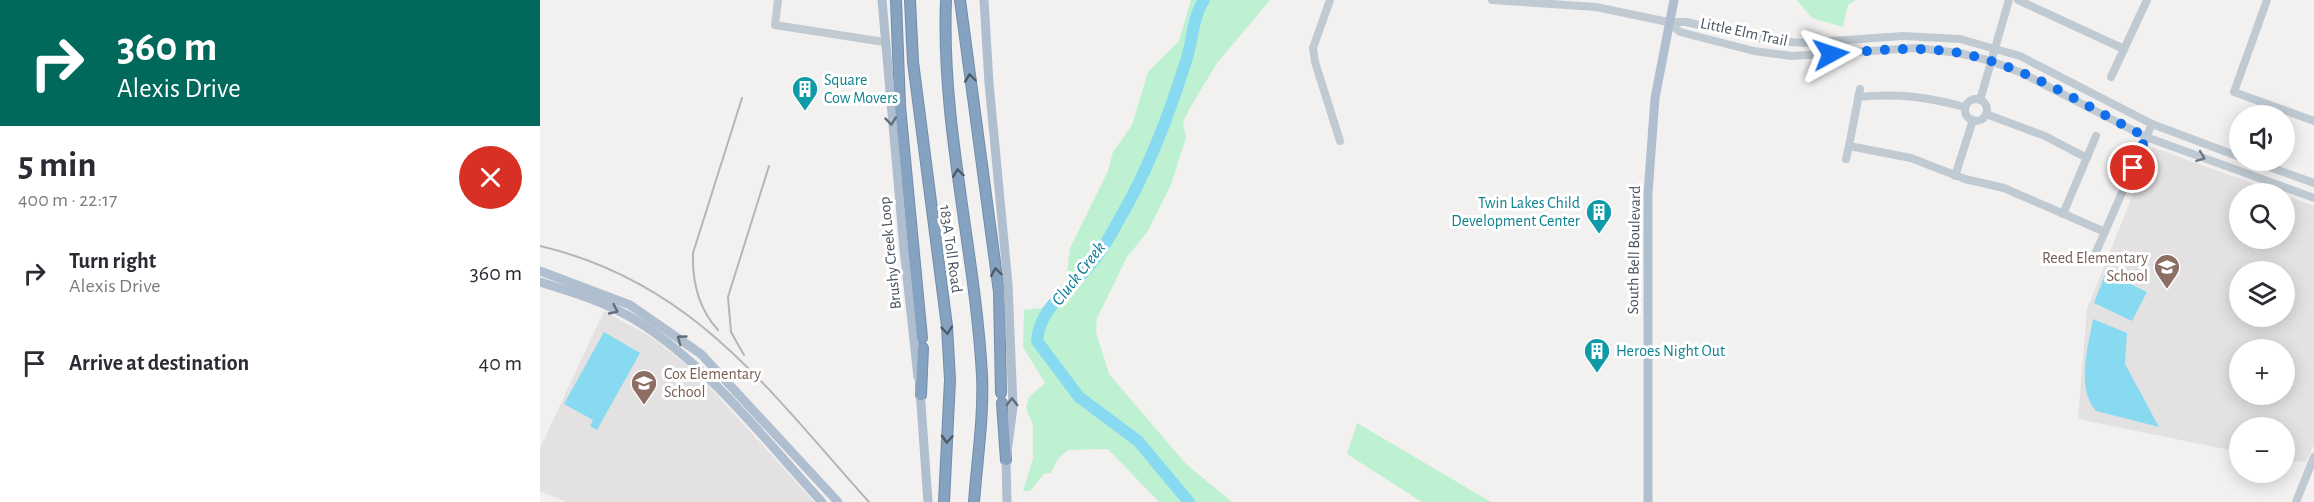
<!DOCTYPE html>
<html lang="en">
<head>
<meta charset="utf-8">
<style>
  body { margin:0; font-family:"Alegreya Sans",sans-serif; background:#f2f2f3; color:#2b2b33; height:100vh; display:flex; flex-direction:column; font-size:22px; white-space:nowrap }
  * { box-sizing:border-box; margin:0 }
  p { font-size:20px; color:#7c7c81 }
  .icon { flex:none; width:33px; height:33px; fill:none; stroke:currentColor; stroke-width:2; stroke-linecap:round; stroke-linejoin:round }
  .map { position:relative; flex:1; overflow:hidden }
  .details { display:flex; flex-direction:column; background:#fff; width:540px }
  .details>* { flex:none }
  .guide { background:#00695c; color:#fff; overflow:hidden }
  .fabs { position:absolute; left:1689px; top:105px; display:grid; gap:12px }
  .fabs a { display:grid; place-items:center; width:66px; height:66px; border-radius:50%; background:#fff; box-shadow:0 3px 15px #0003; font-size:30px }
  .pin { position:absolute; display:grid; place-items:center; width:51px; height:51px; color:#fff; margin:-26px; border:3px solid #fff; border-radius:50%; box-shadow:0 2px 6px #0007 }
  .me { position:absolute; width:66px; margin:-33px; rotate:85deg; stroke-linejoin:round; filter:drop-shadow(0 0 4px #0008) }
  .turn { display:flex; align-items:center; gap:21px; height:126px; padding:0 18px; font-size:27px }
  .turn .icon { width:78px; height:78px; stroke-width:2.5 }
  .turn b { display:block; font-size:42px; line-height:51px }
  .round { display:grid; place-items:center; flex:none; width:63px; height:63px; border-radius:32px; background:#f2f2f3 }
  .head { display:flex; align-items:center; justify-content:space-between; height:102px; padding:0 18px }
  h1 { font-size:36px; font-weight:700; line-height:45px }
  ul { padding:0; list-style:none }
  li { display:flex; align-items:center; gap:18px; height:90px; padding:0 18px }
  li div { flex:1 }
  li b { display:block; font-size:22px }
  li em { font-style:normal }
  main { display:flex; flex:1; min-height:0 }
  .map>svg:first-child { display:block }
  .education { fill:#e4e1e2; fill-rule:evenodd }
  .green { fill:#bdf1d2 }
  .water { fill:#88daf0 }
  .lines { fill:none; stroke-linecap:round; stroke-linejoin:round }
  .river { stroke:#88daf0; stroke-width:12 }
  .highway-casing { stroke:#718dad; stroke-width:12 }
  .minor { stroke:#c0cad2; stroke-width:8 }
  .major { stroke:#afbfd0; stroke-width:9 }
  .highway { stroke:#86a2c1; stroke-width:10 }
  .rail { stroke:#b2b5bb; stroke-width:2 }
  .oneway { stroke:#4d5b68 }
  .oneway2 { stroke:#616e7a }
  .oneway3 { stroke:#6b7781 }
  .route { stroke:#116feb; stroke-width:10; stroke-dasharray:0 18 }
  .labels { text-anchor:middle; dominant-baseline:central; stroke-width:6; stroke-linejoin:round; paint-order:stroke }
  .street-label { font-size:16px; fill:#47535e; stroke:#fff }
  .culture-label { font-size:16px; fill:#0d838f; stroke:#fff; text-anchor:start }
  .education-label { font-size:16px; fill:#785e54; stroke:#fff; text-anchor:end }
  .water-label { font-size:18px; font-style:italic; fill:#087a9a; stroke:#fff }
</style>
</head>
<body>
<main>
<section class="details">
<div class="guide">
<div class="turn"><svg class="icon" aria-label="right" viewBox="0 0 24 24"><path d="M7 20v-9h11M14 6l5 5-5 5"/></svg><div><b>360 m</b>Alexis Drive</div></div>
</div>
<div class="head"><div><h1>5 min</h1><p>400 m · 22:17</p></div><a class="round" style="background:#d93025;color:#fff"><svg class="icon" aria-label="close" viewBox="0 0 24 24"><path d="M6 6l12 12M18 6L6 18"/></svg></a></div>
<ul>
<li><svg class="icon" aria-label="right" viewBox="0 0 24 24"><path d="M7 20v-9h11M14 6l5 5-5 5"/></svg><div><b>Turn right</b><p>Alexis Drive</p></div><em>360 m</em></li>
<li><svg class="icon" aria-label="arrive" viewBox="0 0 24 24"><path d="M6 21V4h12l-3 4 3 4H6"/></svg><div><b>Arrive at destination</b></div><em>40 m</em></li>
</ul>
</section>
<div class="map">
<svg width="1774" height="502" viewBox="0 0 1774 502">
  <rect width="100%" height="100%" fill="#f3f0f0"/>
  <g class="education">
    <path d="M1612,147L1739,193L1700,194V238H1744L1745,195L1774,206V445L1766,462L1745,460L1744,428H1700L1699,452L1538,419L1547,309ZM1700,272H1744V316H1700ZM1700,350H1744V394H1700Z"/>
    <path d="M64,311L111,337L158,374L274,502H26L0,491V448Z"/>
  </g>
  <g class="green">
    <path d="M651,0H730L677,63L651,106L643,122L646,138L630,187L608,231L587,257L557,318L556,332L569,374L646,464L692,502H619L568,449L528,450L518,459L511,473L504,474L490,491H483L493,459V425L486,408L489,397L505,383L483,347L484,310L519,306L532,296L526,282L530,248L568,171L573,152L592,125L608,72L639,41Z"/>
    <path d="M1257,0H1316L1308,5L1303,27L1272,18Z"/>
    <path d="M817,423L951,502H882L807,454Z"/>
  </g>
  <g class="water">
    <path d="M1566,272L1607,292L1592,321L1554,303Z"/>
    <path d="M1553,319L1587,333L1585,364L1619,427L1556,411C1536,388 1548,347 1553,319Z"/>
    <path d="M64,332L100,353L57,430L50,426L53,420L24,404Z"/>
  </g>
  <g class="lines">
    <path class="river" d="M649,502L598,441L539,397L497,341C499,308 531,288 551,264C562,251 572,233 580,218C609,169 629,115 646,61C653,41 652,18 664,0"/>
    <g class="highway-casing">
      <g id="highway">
        <path d="M356,0L360,106L382,338"/>
        <path d="M370,0L373,62L407,326L410,380L404,502"/>
        <path d="M406,0C401,126 435,249 442,375C444,416 437,461 434,502"/>
        <path d="M420,0L459,292L461,393"/>
        <path d="M381,395L383,348"/>
        <path d="M462,403L466,460"/>
      </g>
    </g>
    <g class="minor">
      <path d="M238,0L235,25L344,42"/>
      <path d="M790,0L773,48L775,62L800,141"/>
      <path d="M952,0L1056,7L1128,22H1146L1227,40L1264,43L1363,36L1420,39L1480,56L1612,124L1700,157"/>
      <path d="M1478,0L1584,49"/>
      <path d="M1727,0L1694,92L1774,121"/>
      <path d="M1128,22L1140,32L1214,51L1252,56L1377,48L1419,53L1451,61L1482,73L1606,137L1774,198"/>
      <path d="M1571,77L1607,0"/>
      <path d="M1318,97C1358,93 1387,97 1425,107"/>
      <circle cx="1436" cy="110" r="11"/>
      <path d="M1440,100L1469,0"/>
      <path d="M1446,114L1505,136L1547,158"/>
      <path d="M1309,146L1320,89"/>
      <path d="M1306,159L1309,146L1371,158L1425,179L1464,188L1565,232"/>
      <path d="M1710,160L1774,183"/>
      <path d="M1415,176L1433,120"/>
      <path d="M1523,214L1556,136"/>
      <path d="M1553,259L1612,124"/>
      <path d="M1756,502L1774,457"/>
    </g>
    <g class="major">
      <path d="M342,0L364,249L378,377"/>
      <path d="M444,0L449,83L468,284L473,407L466,460L467,502"/>
      <path d="M0,271L90,305L161,354L298,502"/>
      <path d="M0,282C33,292 68,303 97,321C170,367 224,439 282,502"/>
      <path d="M380,390L388,502"/>
      <path d="M1108,502V193L1115,98L1134,0"/>
    </g>
    <use href="#highway" class="highway"/>
    <g class="rail">
      <path d="M0,246C154,282 229,391 329,502"/>
      <path d="M178,330C158,308 152,282 153,253L202,98"/>
      <path d="M204,355L191,332L188,297L229,166"/>
    </g>
  </g>
  <defs><path id="oneway-chevron" d="M-2-3.5L2.5 0L-2 3.5" fill="none" stroke-width="1.6" stroke-linecap="round" stroke-linejoin="round" transform="scale(1.5)"/></defs>
  <g class="oneway">
    <use href="#oneway-chevron" transform="translate(430 78) rotate(-98)"/>
    <use href="#oneway-chevron" transform="translate(418 173) rotate(-98)"/>
    <use href="#oneway-chevron" transform="translate(456 272) rotate(-98)"/>
    <use href="#oneway-chevron" transform="translate(407 330) rotate(85)"/>
    <use href="#oneway-chevron" transform="translate(407 439) rotate(93)"/>
  </g>
  <g class="oneway2">
    <use href="#oneway-chevron" transform="translate(351 121) rotate(84)"/>
    <use href="#oneway-chevron" transform="translate(74 310) rotate(25)"/>
    <use href="#oneway-chevron" transform="translate(141 339) rotate(-144)"/>
    <use href="#oneway-chevron" transform="translate(472 402) rotate(-90)"/>
  </g>
  <use class="oneway3" href="#oneway-chevron" transform="translate(1661 157) rotate(20)"/>
  <g class="lines">
    <path class="route" d="M1291,54C1333,51 1376,45 1419,53C1485,65 1547,107 1606,137L1593,168"/>
  </g>
  <defs>
    <g id="building-pin" transform="scale(1.35)"><path d="M0 17L-7.5 6A9.5 9.5 0 1 1 7.5 6Z" fill="#0f9aa8" stroke="#fff"/><path d="M-4-6H4V6H1V3H-1V6H-4ZM-2.5-4.3h1.7v1.8h-1.7ZM.8-4.3h1.7v1.8H.8ZM-2.5-1h1.7V.8h-1.7ZM.8-1h1.7V.8H.8Z" fill="#fff"/></g>
    <g id="school-pin" transform="scale(1.35)"><path d="M0 17L-7.5 6A9.5 9.5 0 1 1 7.5 6Z" fill="#8d6e63" stroke="#fff"/><path d="M0-5L7-2L0 1L-7-2ZM-4 1L0 2.5L4 1V4Q0 6-4 4Z" fill="#fff"/></g>
  </defs>
  <g fill-rule="evenodd">
    <use href="#building-pin" x="265" y="89"/>
    <use href="#building-pin" x="1059" y="212"/>
    <use href="#school-pin" x="1627" y="267"/>
    <use href="#building-pin" x="1057" y="351"/>
    <use href="#school-pin" x="104" y="383"/>
  </g>
  <g class="labels">
    <g class="street-label">
      <text transform="translate(1204 32) rotate(12)">Little Elm Trail</text>
      <text transform="translate(411 249) rotate(82)">183A Toll Road</text>
      <text transform="translate(1094 250) rotate(-89)">South Bell Boulevard</text>
      <text transform="translate(350 253) rotate(-96)">Brushy Creek Loop</text>
    </g>
    <g class="culture-label">
      <text x="284" y="80">Square<tspan x="284" dy="18">Cow Movers</tspan></text>
      <text x="1040" y="203" text-anchor="end">Twin Lakes Child<tspan x="1040" dy="18">Development Center</tspan></text>
      <text x="1076" y="351">Heroes Night Out</text>
    </g>
    <g class="education-label">
      <text x="1608" y="258">Reed Elementary<tspan x="1608" dy="18">School</tspan></text>
      <text x="124" y="374" text-anchor="start">Cox Elementary<tspan x="124" dy="18">School</tspan></text>
    </g>
    <g class="water-label">
      <text transform="translate(539 274) rotate(-52)">Cluck Creek</text>
    </g>
  </g>
</svg>
<div class="fabs">
<a><svg class="icon" aria-label="sound" viewBox="0 0 24 24"><path d="M4 9h4l5-4v14l-5-4H4zM17 9q2 3 0 6"/></svg></a>
<a><svg class="icon" aria-label="search" viewBox="0 0 24 24"><circle cx="10" cy="10" r="6"/><path d="M15 15l6 6"/></svg></a>
<a><svg class="icon" aria-label="layers" viewBox="0 0 24 24"><path d="M12 4l9 5-9 5-9-5zM3 14l9 5 9-5"/></svg></a>
<a>+</a>
<a>−</a>
</div>
<div class="pin" style="left:1593px;top:168px;background:#d93025"><svg class="icon" aria-label="arrive" viewBox="0 0 24 24"><path d="M6 21V4h12l-3 4 3 4H6"/></svg></div>
<svg class="me" style="left:1291px;top:54px" viewBox="-20 -20 40 40"><path d="M0-17L14 15 0 8-14 15z" fill="#116feb" stroke="#fff" stroke-width="4"/></svg>
</div>
</main>
</body>
</html>
